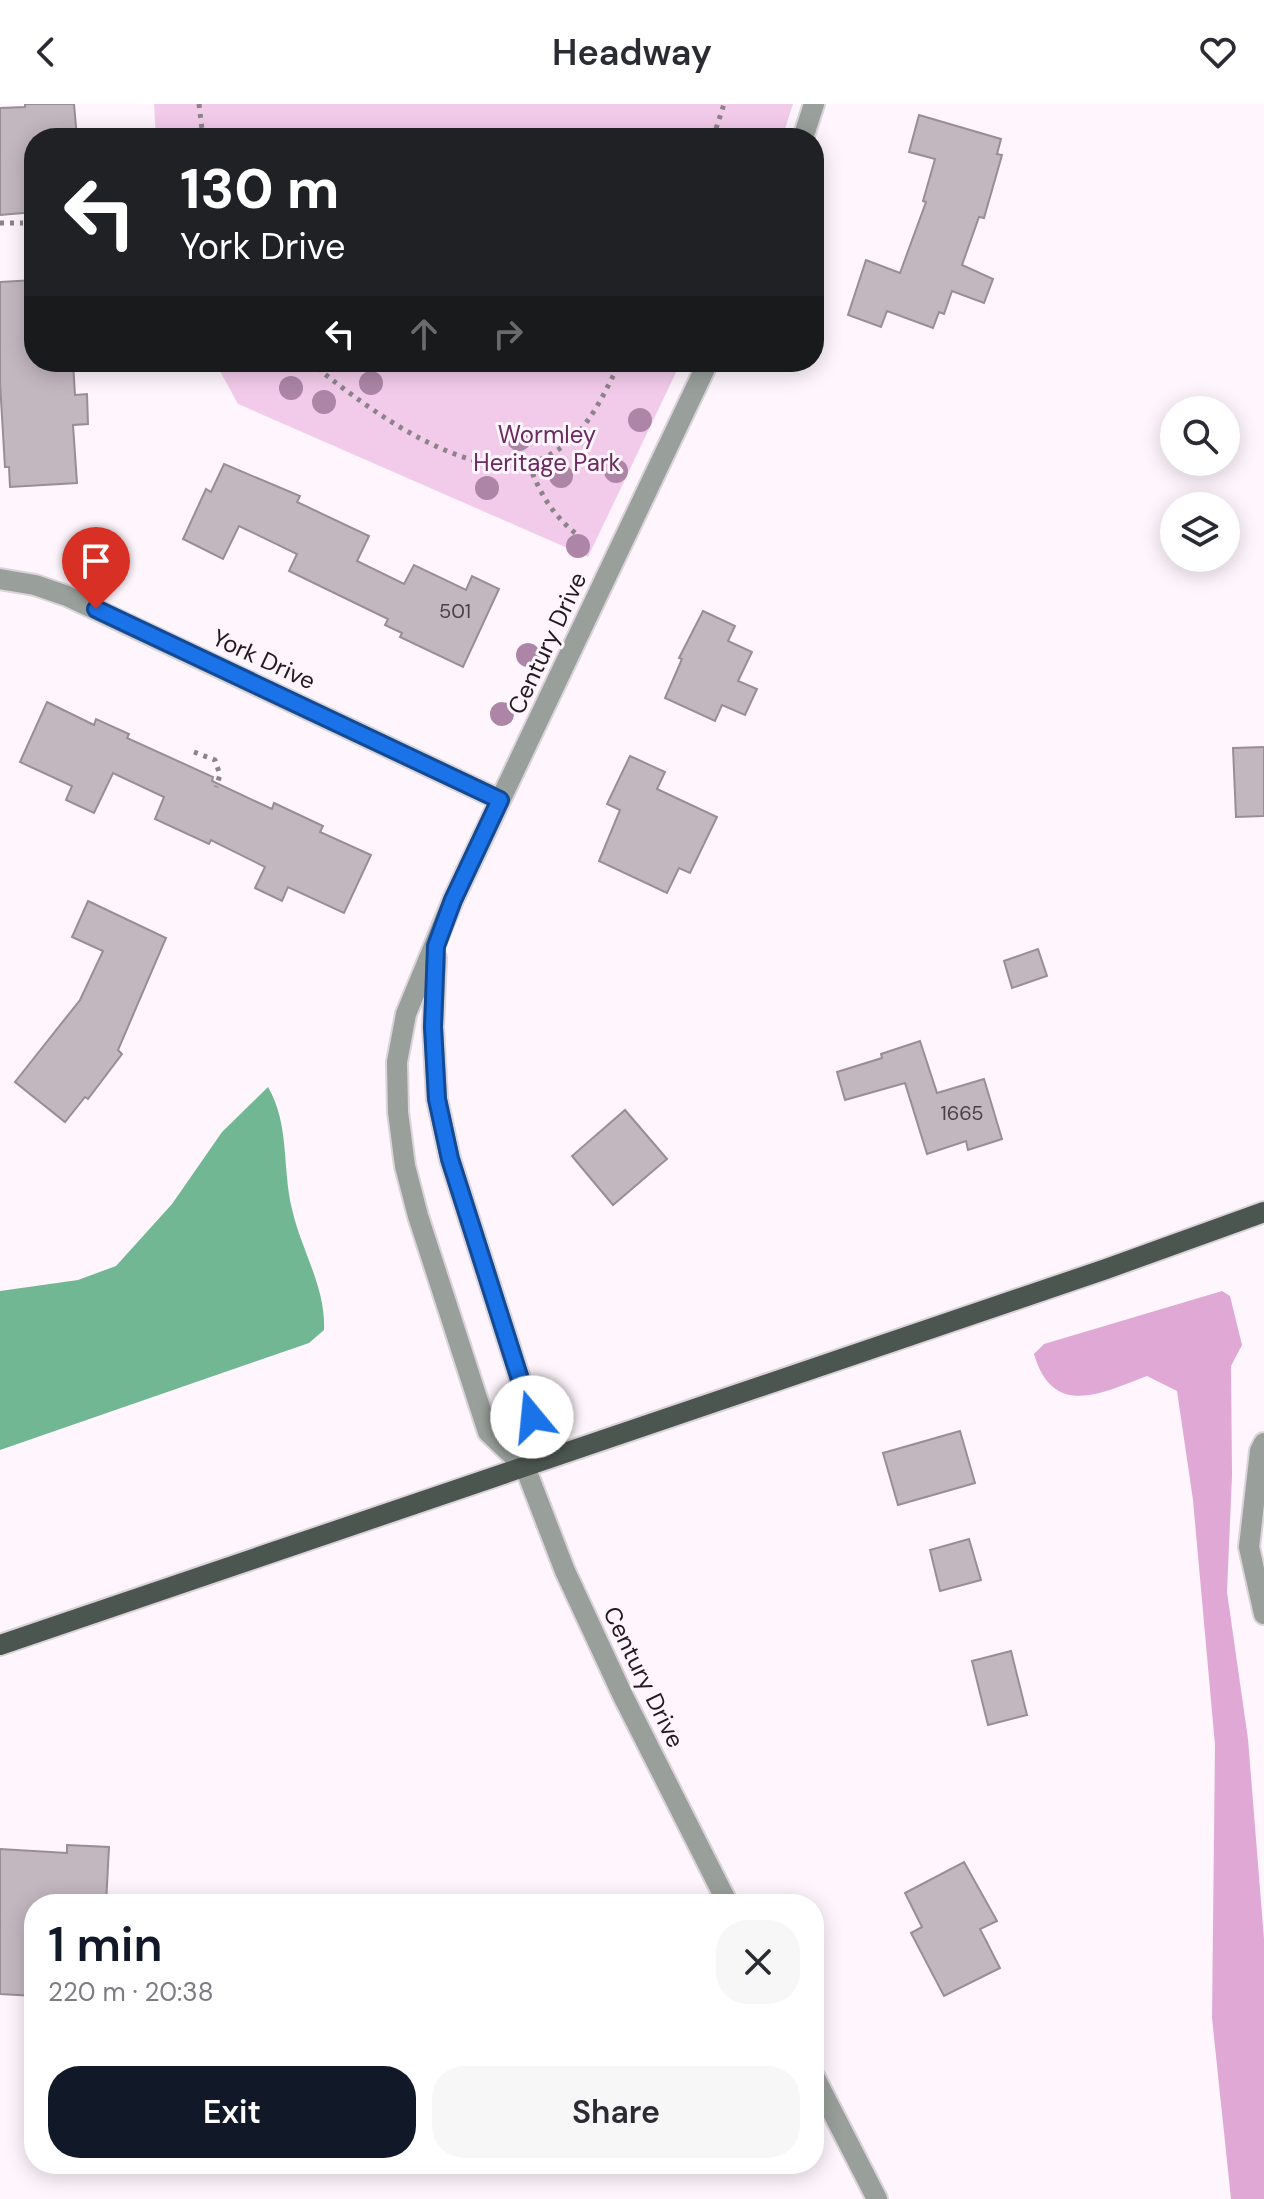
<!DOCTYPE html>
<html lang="en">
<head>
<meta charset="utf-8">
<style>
  body { margin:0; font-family:"DM Sans",sans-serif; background:#f7f7f7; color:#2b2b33; height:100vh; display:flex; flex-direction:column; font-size:30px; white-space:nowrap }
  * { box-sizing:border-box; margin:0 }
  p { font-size:26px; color:#7c7c81 }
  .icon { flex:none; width:44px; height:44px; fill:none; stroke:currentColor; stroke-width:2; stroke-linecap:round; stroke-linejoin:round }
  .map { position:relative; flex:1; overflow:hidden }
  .drawer { position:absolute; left:24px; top:1790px; width:800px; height:280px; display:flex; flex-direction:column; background:#fff; border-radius:32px; box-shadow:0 4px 20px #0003 }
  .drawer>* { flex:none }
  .hud { position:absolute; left:24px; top:24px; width:800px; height:244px; border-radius:32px; box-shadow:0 4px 20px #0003; background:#202124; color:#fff; overflow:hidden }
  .controls { position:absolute; left:1160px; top:292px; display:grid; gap:16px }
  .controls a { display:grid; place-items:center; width:80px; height:80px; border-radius:50%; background:#fff; box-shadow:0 4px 20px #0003; font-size:40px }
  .pin { position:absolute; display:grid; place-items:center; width:68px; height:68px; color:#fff; margin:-82px -34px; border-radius:50% 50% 50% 0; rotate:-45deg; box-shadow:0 0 8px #0007 }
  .pin .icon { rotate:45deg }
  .me { position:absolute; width:88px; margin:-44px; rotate:343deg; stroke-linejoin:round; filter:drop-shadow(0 0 6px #0008) }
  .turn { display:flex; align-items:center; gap:28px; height:168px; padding:0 24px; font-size:36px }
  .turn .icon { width:104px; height:104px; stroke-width:2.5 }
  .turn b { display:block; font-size:56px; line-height:68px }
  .lanes { display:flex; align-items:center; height:76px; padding:0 24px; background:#0003; justify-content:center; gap:40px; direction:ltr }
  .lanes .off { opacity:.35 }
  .round { display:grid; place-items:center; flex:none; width:84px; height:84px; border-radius:32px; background:#f7f7f7 }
  .head { display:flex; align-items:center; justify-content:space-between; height:136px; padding:0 24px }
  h1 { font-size:48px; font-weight:600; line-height:60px; color:#111827 }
  .primary-button { display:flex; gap:16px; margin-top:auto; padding:16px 24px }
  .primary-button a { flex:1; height:92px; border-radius:32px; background:#111827; color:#fff; font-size:32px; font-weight:600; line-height:92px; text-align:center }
  .primary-button a+a { background:#f7f7f7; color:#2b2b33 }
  header { display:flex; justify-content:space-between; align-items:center; height:104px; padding:0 24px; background:#fff; font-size:36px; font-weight:600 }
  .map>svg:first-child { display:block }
  .green { fill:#f2cbea }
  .forest { fill:#e0a8d5 }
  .water { fill:#72b794 }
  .building { fill:#c2b6bf; stroke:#998d96; stroke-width:2 }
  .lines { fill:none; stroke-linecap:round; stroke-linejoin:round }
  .minor-casing { stroke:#dad3d9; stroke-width:24 }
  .major-casing { stroke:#dad3d9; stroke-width:24 }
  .path { stroke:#8a8489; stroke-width:5; stroke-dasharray:4 6; stroke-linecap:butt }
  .minor { stroke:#999f9b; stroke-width:20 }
  .major { stroke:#4c5650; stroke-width:20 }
  .tree { fill:#ad86a7 }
  .route-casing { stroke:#114b97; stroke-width:20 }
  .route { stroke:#1a73e8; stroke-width:14 }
  .labels { text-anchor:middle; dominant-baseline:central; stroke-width:6; stroke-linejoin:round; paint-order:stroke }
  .number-label { font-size:20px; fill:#484247 }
  .park-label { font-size:24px; fill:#6b2a61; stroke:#fef6fc }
  .street-label { font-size:24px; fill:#201b1f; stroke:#fef6fc }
</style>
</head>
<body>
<header><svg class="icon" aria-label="back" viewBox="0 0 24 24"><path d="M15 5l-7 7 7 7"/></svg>Headway<svg class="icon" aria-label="heart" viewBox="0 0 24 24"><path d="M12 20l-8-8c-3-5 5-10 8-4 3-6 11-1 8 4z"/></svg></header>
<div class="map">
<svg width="1264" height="2095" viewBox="0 0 1264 2095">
  <rect width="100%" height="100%" fill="#fef6fc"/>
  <g class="green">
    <path d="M154,0H793L782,34H156Z"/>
    <path d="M215,258H681L588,453L238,300Z"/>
  </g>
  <path class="forest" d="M1222,1187L1230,1192L1242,1241L1231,1262L1232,1371L1227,1488L1248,1635L1264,1835V2095H1231L1212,1914L1215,1641L1193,1396L1177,1287L1147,1272C1102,1289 1053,1315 1034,1250L1044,1240Z"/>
  <path class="water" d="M268,983C290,1021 282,1064 292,1105C301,1146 326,1183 324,1226L309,1239L0,1346V1187L78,1176L116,1162L172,1100L222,1028Z"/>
  <g class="building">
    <path d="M25,0H74L77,34H34V108L0,111V4L25,3Z"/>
    <path d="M919,11L1001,35L997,50L1002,51L984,114L979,113L962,161L993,175L984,199L952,187L944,210L939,208L933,224L887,207L881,223L848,211L866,156L900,169L926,98L923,97L935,55L909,48Z"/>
    <path d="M34,176V258H73L75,291L87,290L88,320L73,321L77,379L10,383L9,363H5L0,279V178Z"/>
    <path d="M224,360L300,392L297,398L369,432L357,457L404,480L414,461L466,486L472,472L499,485L463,563L400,533L402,529L385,521L388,515L289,467L297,450L239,422L223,455L183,435L206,385L211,388Z"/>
    <path d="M703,507L735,522L728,537L752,548L738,577L757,585L745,611L722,601L715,617L665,594L682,555L679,554Z"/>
    <path d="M47,598L94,621L96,615L129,630L127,634L213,673L212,677L272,705L274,699L323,722L320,728L371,751L344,809L288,783L282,797L255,784L265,763L211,736L209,740L155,715L164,693L113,669L94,709L66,696L72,682L20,658Z"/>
    <path d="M1264,643V712L1236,713L1233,644Z"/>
    <path d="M630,652L665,668L657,685L717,713L690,769L679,764L667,789L599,757L620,706L607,700Z"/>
    <path d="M88,797L166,834L118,946L122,950L88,995L85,993L65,1018L15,978L80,896L103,847L72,833Z"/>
    <path d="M1038,845L1047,872L1012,884L1004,857Z"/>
    <path d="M920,937L937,989L984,975L1002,1035L968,1046L966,1037L927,1050L905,979L845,996L837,968L882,954L881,950Z"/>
    <path d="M625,1006L667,1055L613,1101L572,1052Z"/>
    <path d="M960,1327L975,1379L898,1401L883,1349Z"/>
    <path d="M969,1435L981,1476L940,1487L930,1446Z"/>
    <path d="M1011,1547L1027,1611L988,1621L972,1557Z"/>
    <path d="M67,1741L109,1743L106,1800H34V1892L0,1890V1745L67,1749Z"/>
    <path d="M964,1758L997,1817L980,1825L1000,1864L944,1892L911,1829L922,1823L905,1789Z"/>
  </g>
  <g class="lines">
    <g class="minor-casing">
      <g id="minor">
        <path d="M803,34L814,0"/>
        <path d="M708,258L453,796L406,910L397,958L398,1008L405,1062L418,1112L488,1328L525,1363L565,1467L623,1592L728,1800"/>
        <path d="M0,475L35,481L67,492L500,696"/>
        <path d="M436,854L433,923L437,995L450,1055L532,1313L525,1363"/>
        <path d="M1264,1339L1260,1347L1249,1443L1264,1510"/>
        <path d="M814,1972L877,2095"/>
      </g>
    </g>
    <g class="major-casing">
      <path id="major" d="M0,1541L1106,1165L1264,1108"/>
    </g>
    <g class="path">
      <path d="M199,0L203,34"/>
      <path d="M713,34L724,0"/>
      <path d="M0,119H23"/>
      <path d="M310,258C361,300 441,360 510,362C530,363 550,352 566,340C591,320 606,286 620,258"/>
      <path d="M529,360C539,388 552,410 575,429"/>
      <path d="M194,648L215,656L220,671L216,683"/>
    </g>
    <use href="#minor" class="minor"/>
    <use href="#major" class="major"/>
  </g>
  <g class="tree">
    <circle cx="371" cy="279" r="12"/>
    <circle cx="291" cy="284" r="12"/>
    <circle cx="324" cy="298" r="12"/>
    <circle cx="640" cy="316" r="12"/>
    <circle cx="519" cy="335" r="12"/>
    <circle cx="616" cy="367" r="12"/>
    <circle cx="561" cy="372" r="12"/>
    <circle cx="487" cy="384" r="12"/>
    <circle cx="578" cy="442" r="12"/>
    <circle cx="528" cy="551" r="12"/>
    <circle cx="502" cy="610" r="12"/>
  </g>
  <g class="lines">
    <g class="route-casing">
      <path id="route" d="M96,505L500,696L453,796L436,842L433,923L437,995L450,1055L532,1313"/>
    </g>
    <use href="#route" class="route"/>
  </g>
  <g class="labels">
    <g class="number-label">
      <text x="455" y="507">501</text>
      <text x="962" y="1009">1665</text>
    </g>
    <g class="park-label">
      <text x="547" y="330">Wormley<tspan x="547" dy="28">Heritage Park</tspan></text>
    </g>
    <g class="street-label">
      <text transform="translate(547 539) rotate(-65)">Century Drive</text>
      <text transform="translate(264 555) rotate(25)">York Drive</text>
      <text transform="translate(644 1573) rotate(64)">Century Drive</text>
    </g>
  </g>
</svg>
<div class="controls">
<a><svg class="icon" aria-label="search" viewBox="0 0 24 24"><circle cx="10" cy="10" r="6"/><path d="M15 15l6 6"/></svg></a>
<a><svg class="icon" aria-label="layers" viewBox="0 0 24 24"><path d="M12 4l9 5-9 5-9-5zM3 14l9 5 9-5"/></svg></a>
</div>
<div class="pin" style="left:96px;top:505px;background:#d93025"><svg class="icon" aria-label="arrive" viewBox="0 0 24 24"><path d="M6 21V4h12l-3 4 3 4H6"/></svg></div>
<svg class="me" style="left:532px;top:1313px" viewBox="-20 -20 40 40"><circle r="19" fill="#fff"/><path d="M0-13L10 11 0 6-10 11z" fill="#1a73e8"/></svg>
<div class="hud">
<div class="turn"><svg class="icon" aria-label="left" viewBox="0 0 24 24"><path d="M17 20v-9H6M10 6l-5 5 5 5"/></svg><div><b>130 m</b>York Drive</div></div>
<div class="lanes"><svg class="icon" aria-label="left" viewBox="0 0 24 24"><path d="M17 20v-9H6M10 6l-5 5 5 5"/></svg><svg class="icon off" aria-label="ahead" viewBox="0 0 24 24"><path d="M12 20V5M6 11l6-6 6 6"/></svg><svg class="icon off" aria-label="right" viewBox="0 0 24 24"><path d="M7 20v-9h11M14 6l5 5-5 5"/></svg></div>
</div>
<section class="drawer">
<div class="head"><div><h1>1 min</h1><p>220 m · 20:38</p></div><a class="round"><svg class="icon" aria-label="close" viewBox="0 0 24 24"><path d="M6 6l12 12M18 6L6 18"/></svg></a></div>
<div class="primary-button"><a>Exit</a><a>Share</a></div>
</section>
</div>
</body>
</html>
